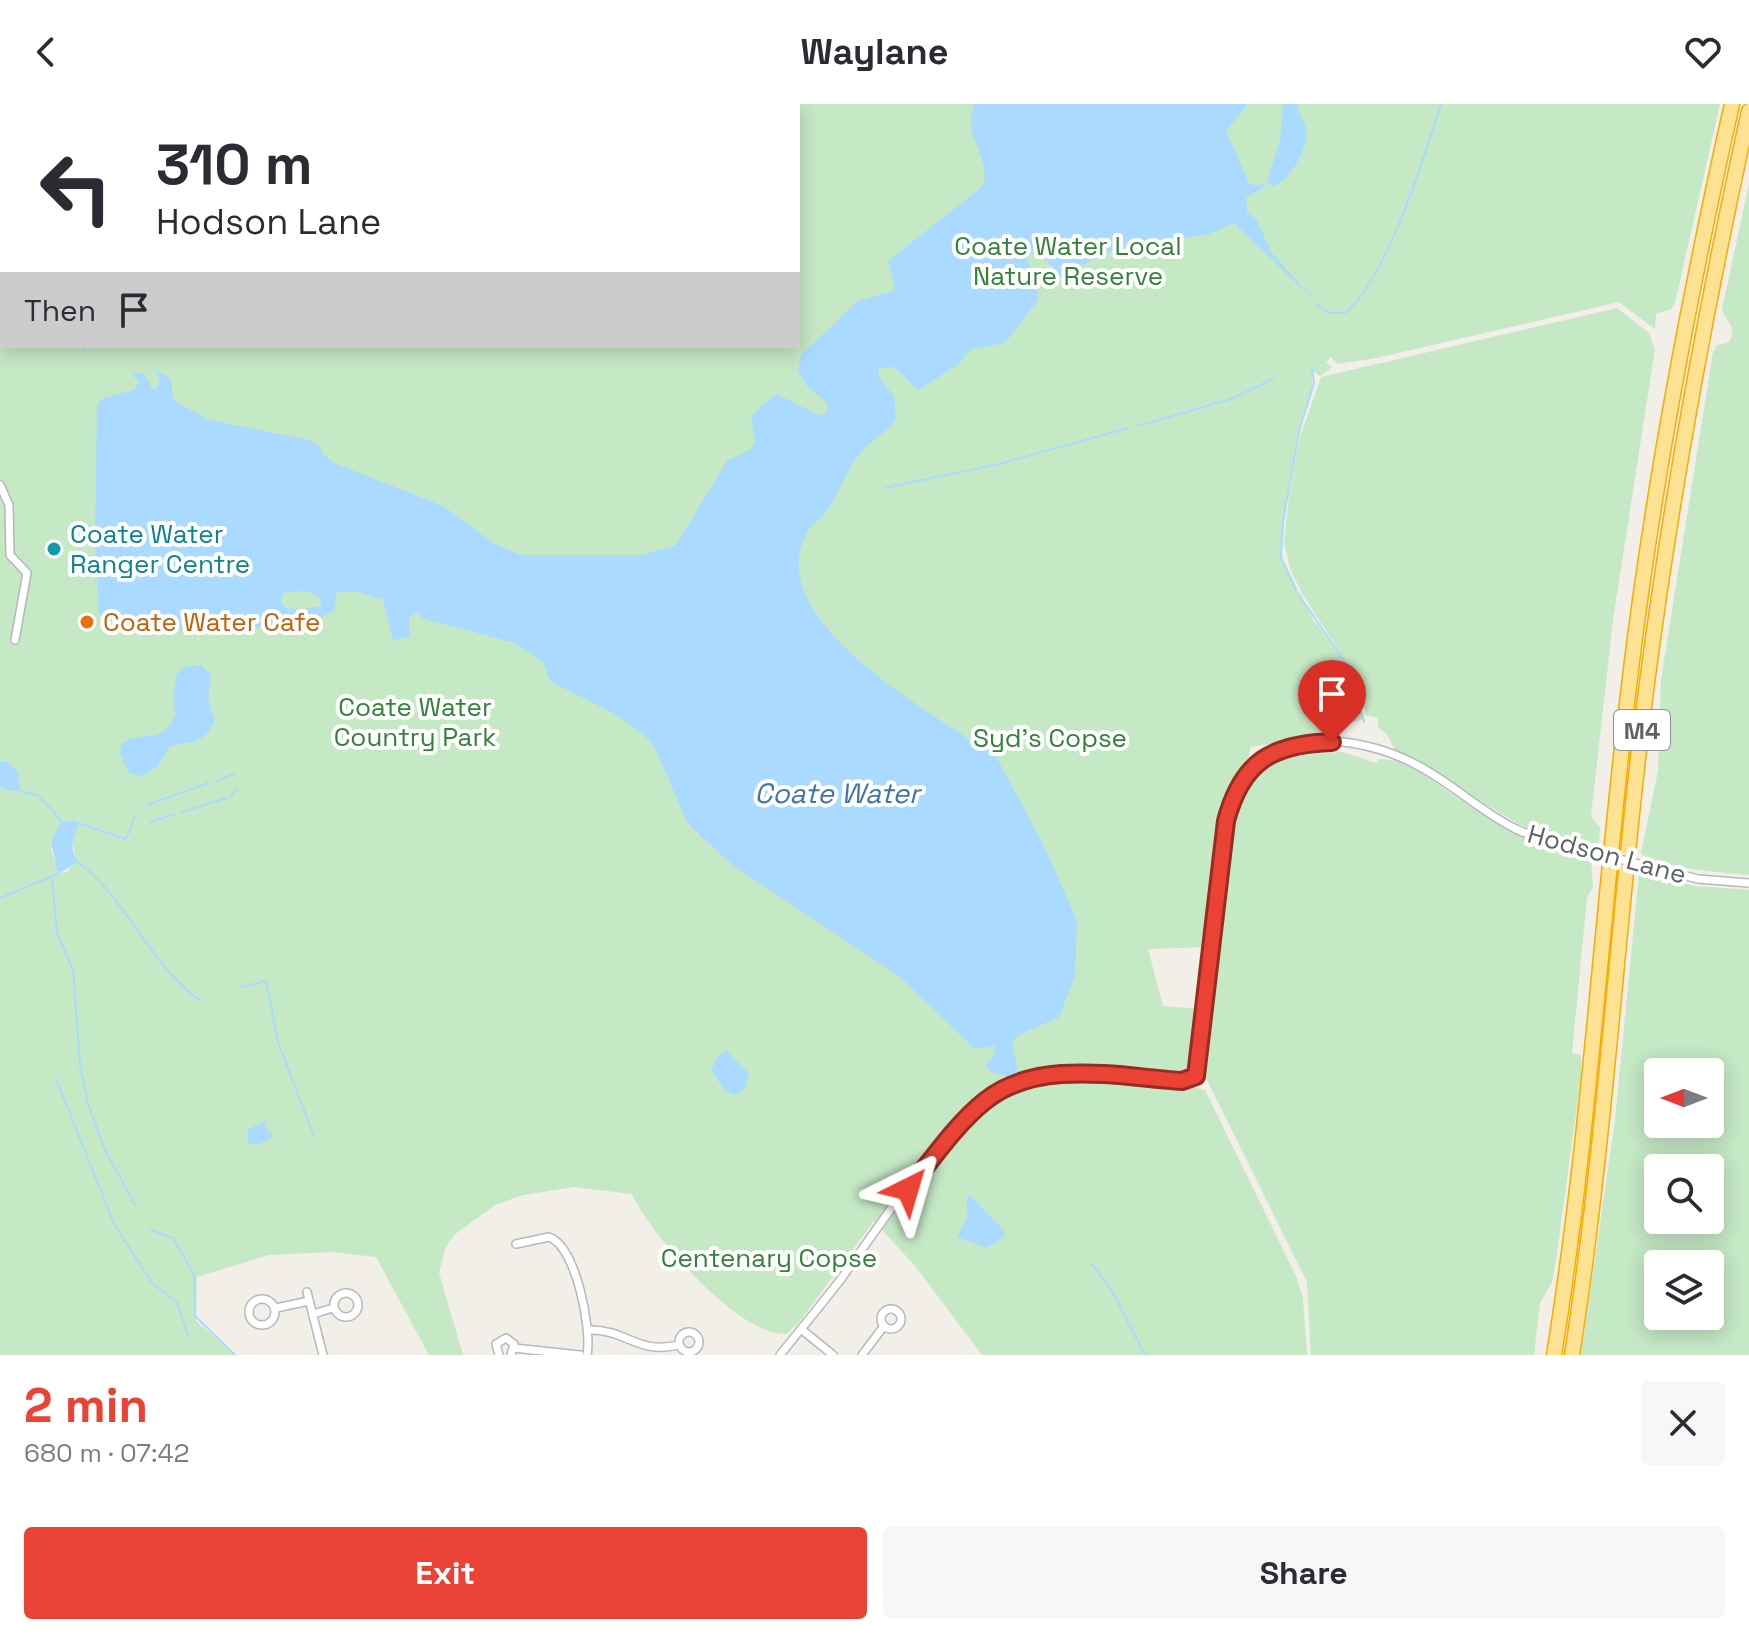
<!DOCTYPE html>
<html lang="en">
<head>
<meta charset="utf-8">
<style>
  body { margin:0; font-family:"Space Grotesk",sans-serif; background:#f7f7f7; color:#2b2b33; height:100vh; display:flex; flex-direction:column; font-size:30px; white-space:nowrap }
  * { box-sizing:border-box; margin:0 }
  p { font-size:26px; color:#7c7c81 }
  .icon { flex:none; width:44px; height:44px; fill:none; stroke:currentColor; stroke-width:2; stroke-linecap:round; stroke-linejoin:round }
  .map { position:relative; height:1251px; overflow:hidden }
  .details { display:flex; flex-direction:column; background:#fff; flex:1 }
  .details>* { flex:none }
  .hud { position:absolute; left:0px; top:0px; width:800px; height:244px; box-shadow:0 4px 20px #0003; background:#fff; color:#2b2b33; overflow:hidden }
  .needle { width:52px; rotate:270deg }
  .controls { position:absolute; left:1644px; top:954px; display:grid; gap:16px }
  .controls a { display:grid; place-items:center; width:80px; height:80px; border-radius:8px; background:#fff; box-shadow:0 4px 20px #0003; font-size:40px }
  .pin { position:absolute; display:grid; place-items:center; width:68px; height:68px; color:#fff; margin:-82px -34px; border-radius:50% 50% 50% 0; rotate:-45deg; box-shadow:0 0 8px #0007 }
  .pin .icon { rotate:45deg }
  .me { position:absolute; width:88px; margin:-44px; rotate:40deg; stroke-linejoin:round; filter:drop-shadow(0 0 6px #0008) }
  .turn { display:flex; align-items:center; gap:28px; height:168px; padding:0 24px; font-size:36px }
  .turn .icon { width:104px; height:104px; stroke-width:2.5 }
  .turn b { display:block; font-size:56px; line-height:68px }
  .then { display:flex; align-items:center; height:76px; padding:0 24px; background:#0003; gap:16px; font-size:30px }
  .round { display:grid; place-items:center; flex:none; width:84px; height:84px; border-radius:8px; background:#f7f7f7 }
  .headline { display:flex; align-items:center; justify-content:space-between; height:136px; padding:0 24px }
  h1 { font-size:48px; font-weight:700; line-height:60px; color:#ea4335 }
  .action { display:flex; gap:16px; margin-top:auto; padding:16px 24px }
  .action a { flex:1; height:92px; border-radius:8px; background:#ea4335; color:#fff; font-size:32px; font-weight:700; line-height:92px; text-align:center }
  .action a+a { background:#f7f7f7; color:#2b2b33 }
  header { display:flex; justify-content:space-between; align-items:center; height:104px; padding:0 24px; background:#fff; font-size:36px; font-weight:700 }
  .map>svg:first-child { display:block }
  .green { fill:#c5e8c5; fill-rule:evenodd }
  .water { fill:#aadaff; fill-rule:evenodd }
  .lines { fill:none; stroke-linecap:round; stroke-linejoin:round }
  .stream { stroke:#aadaff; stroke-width:2 }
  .street-casing { stroke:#b5b8bc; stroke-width:10 }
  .highway-casing { stroke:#f9ab00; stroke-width:17 }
  .street { stroke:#fff; stroke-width:7 }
  .highway { stroke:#fde293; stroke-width:14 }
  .street-bridge-casing { stroke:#b5b8bc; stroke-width:10; stroke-linecap:butt }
  .street-bridge { stroke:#fff; stroke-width:7 }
  .route-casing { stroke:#982c22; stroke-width:20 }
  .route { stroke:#ea4335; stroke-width:14 }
  .culture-dot { fill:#0f9aa8; stroke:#fff; stroke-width:3 }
  .food-dot { fill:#e8710a; stroke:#fff; stroke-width:3 }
  .labels { text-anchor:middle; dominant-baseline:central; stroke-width:8; stroke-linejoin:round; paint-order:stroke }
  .shield { fill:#fff; stroke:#8f9295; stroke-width:2 }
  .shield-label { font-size:24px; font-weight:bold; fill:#5f6368 }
  .park-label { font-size:26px; fill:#348238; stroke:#fff }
  .culture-label { font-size:26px; fill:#0d838f; stroke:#fff; text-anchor:start }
  .food-label { font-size:26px; fill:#c56008; stroke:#fff; text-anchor:start }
  .street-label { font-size:26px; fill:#5f6368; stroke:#fff }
  .water-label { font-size:28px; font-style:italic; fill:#4174aa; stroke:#fff }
</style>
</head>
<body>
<header><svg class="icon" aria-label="back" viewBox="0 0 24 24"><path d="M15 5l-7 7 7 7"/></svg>Waylane<svg class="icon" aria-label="heart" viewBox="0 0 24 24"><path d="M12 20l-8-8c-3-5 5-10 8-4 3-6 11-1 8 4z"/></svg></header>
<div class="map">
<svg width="1749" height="1251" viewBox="0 0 1749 1251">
  <rect width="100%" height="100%" fill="#f1efe8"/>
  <g class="green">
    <path d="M500,0H1720L1675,199L1671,205L1656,210L1655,225L1619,198L1376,254L1337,260L1331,253L1326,259L1332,263L1320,272L1313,267L1312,288L1300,324L1288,384L1281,453L1312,514L1349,564L1363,615L1286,638L1250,643C1250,666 1230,683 1224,705C1212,748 1212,799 1207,843L1148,845L1163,902L1198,905L1202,912L1195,963L1189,970L1191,983L1205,986L1207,990L1296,1172L1303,1194L1307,1251H982L915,1162L874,1117L800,1217L787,1230C739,1233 651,1131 632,1090L574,1083L523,1091L495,1101L454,1131L445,1145L439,1169L463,1251H429L376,1153L332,1148L269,1151L197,1173L196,1217L235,1251H0V682L4,686L8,658H0V120L2,242H798V2H498ZM68,717L76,756L67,768L58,769L51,744Z"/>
    <path d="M1749,80V771C1727,769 1654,764 1641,749L1658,667L1661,576L1713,248L1717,241L1728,239C1739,225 1727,219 1722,206Z"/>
    <path d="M1617,204L1649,229L1655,245L1613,516L1591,712L1600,724L1599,739H1571L1529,726L1396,648L1387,630L1378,623V614L1366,611L1355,572L1303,491L1291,467L1284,439L1289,391L1300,333L1321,273Z"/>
    <path d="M1342,648L1377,659L1379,655L1398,657L1417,666L1477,707L1526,735L1591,755L1593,783L1587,794L1572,949L1581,951V973L1556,1156L1552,1178L1540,1199L1534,1251H1311L1307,1178L1206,974L1231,730L1240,686L1248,672L1270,654Z"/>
    <path d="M1639,769L1694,782L1749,786V1251H1581L1615,1016ZM1710,968V1020H1658V968ZM1658,1064H1710V1116H1658ZM1658,1160H1710V1212H1658Z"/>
  </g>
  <g class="water">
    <path d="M974,0H1248L1226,27L1249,79L1255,82L1263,79L1265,82L1246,94L1247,108L1257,116L1271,148L1317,199L1235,120C1224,121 1216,129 1205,131C1154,138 1103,137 1064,177C1051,164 1046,148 1024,148L1037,181L1038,196L1005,239L971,245L957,261L918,286L894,263L879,264L878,272L894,292L896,315C887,329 871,336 861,348C845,367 839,393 823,411C819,416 814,419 810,424C754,509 921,602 976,640L993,647L1044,742L1077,817L1075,872L1059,913L1019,931L1012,938L1018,968L1008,972L990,968L986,959L994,953L996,942L975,945L901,874L735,763L707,738L687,718L655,644L646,633L617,611L550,577L543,558L515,539L424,515L417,509L409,513L410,533L393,536L382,493L378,495L359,488H337L334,507C326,510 319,515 312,516C274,524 123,537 99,510L95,440L97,301L104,294L134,286L139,278L133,272L135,269L145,270L152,285L156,286L160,277L155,266L171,275L173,296L209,316L308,336L322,343V349L334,359L443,402L493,439L521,451H642L676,441L727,357L751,345L755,336L751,312L776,290L821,312L827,308V299L807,282L798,268L801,251L858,197L893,187L895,184L888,157L982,83C994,54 961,35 974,0ZM307,487L320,493L321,502L302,506L286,504L281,499V492L287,488Z"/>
    <path d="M1283,0H1298C1298,11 1304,15 1306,24C1310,42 1289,79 1272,82L1267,77L1280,37Z"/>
    <path d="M200,561L211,571L208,596L215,616C204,641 193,637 170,642L157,663L141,672L128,668L120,649L121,640C141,624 162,644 176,610L173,601L176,571L184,563Z"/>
    <path d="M0,658H8L18,669L20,687L4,686L0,682Z"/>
    <path d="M75,716L78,721C73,735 69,744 78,758L58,770L51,738L60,719Z"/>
    <path d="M727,947L749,970L745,984L735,991L725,987L711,966L718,952Z"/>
    <path d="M267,1017L265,1024L274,1032L258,1041L249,1040L247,1026Z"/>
    <path d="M969,1090L1004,1127V1133L987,1144L957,1133L968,1111L966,1097Z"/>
  </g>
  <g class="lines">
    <g class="stream">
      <path d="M267,0L268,2"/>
      <path d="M1316,200L1330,209H1345C1387,175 1424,53 1441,0"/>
      <path d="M83,247V242"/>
      <path d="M1138,322L1231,295L1273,275"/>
      <path d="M884,384L999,360L1128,324"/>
      <path d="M1296,486L1281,453L1283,417L1300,324L1314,279L1312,265"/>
      <path d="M1299,491L1349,564L1364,618"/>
      <path d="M216,677L234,670"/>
      <path d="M20,687L39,692L62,718"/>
      <path d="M231,693L237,683"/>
      <path d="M147,701L208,679"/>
      <path d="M182,708L226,694"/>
      <path d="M150,718L175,710"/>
      <path d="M78,719L126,735L136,710"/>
      <path d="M78,758C128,796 150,862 201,897"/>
      <path d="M52,775L57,829L73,865L80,961L88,999L104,1044L135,1101"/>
      <path d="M0,794L58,770"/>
      <path d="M242,883L266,877L278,938L314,1032"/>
      <path d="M56,975L114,1120L152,1179L177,1198L188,1232"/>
      <path d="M151,1126L173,1134L194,1171L195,1212L235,1251"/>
      <path d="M1092,1160L1112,1187L1145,1251"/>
    </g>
    <g class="street-casing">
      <g id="street">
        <path d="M319,2L323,0"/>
        <path d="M0,117L2,116"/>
        <path d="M0,381L9,401L10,451L27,469L15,536"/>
        <path d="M516,1140L549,1133C576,1142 592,1225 587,1251"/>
        <path d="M307,1188L323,1251"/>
        <circle cx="346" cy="1201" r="12"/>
        <circle cx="262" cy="1208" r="13"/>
        <path d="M276,1204L309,1197"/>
        <circle cx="891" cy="1215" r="10"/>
        <path d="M313,1210L333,1204"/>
        <path d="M801,1225L833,1251"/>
        <path d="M589,1226C626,1225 638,1251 678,1241"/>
        <circle cx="689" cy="1238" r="10"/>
        <path d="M514,1244L580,1251"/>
        <path d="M499,1251L496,1240L506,1234L514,1240L511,1251"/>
        <path d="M780,1251C800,1226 821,1201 841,1175C880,1122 957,999 1019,979C1070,962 1129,974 1182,977L1196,972L1226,717C1231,697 1237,678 1252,663C1291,622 1369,636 1413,659C1450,677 1479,707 1516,725C1536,735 1558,739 1580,745"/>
        <path d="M862,1251L884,1222"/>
      </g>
    </g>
    <g class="highway-casing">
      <g id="highway">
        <path d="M1554,1251C1590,1029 1602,805 1629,582C1652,386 1689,192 1732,0"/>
        <path d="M1572,1251C1607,1028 1618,803 1647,579C1672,387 1707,197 1749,7"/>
      </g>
    </g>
    <use href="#street" class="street"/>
    <use href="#highway" class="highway"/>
    <g class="street-bridge-casing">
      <path id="street-bridge" d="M1580,745L1698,775L1749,779"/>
    </g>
    <use href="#street-bridge" class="street-bridge"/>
  </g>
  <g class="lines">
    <g class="route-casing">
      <path id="route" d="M908,1085C932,1056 955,1021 985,997C1038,954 1120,973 1182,977L1196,972L1226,717C1242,657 1272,640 1332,638"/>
    </g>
    <use href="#route" class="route"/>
  </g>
  <circle class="culture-dot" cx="54" cy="445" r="8"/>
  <circle class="food-dot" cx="87" cy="518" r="8"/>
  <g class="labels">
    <rect class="shield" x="1614" y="606" width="56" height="40" rx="6"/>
    <g class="shield-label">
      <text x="1642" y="626">M4</text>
    </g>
    <g class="park-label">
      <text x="1068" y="142">Coate Water Local<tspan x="1068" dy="30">Nature Reserve</tspan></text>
      <text x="415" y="603">Coate Water<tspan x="415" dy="30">Country Park</tspan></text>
      <text x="1050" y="634">Syd's Copse</text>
      <text x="769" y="1154">Centenary Copse</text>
    </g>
    <g class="culture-label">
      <text x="70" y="430">Coate Water<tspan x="70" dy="30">Ranger Centre</tspan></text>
    </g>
    <g class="food-label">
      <text x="103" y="518">Coate Water Cafe</text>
    </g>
    <g class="street-label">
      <text transform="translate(1607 750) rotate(15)">Hodson Lane</text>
    </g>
    <g class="water-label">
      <text x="837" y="689">Coate Water</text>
    </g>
  </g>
</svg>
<div class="controls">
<a><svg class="needle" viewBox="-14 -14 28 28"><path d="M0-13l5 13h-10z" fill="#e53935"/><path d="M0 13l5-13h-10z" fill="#7c7c81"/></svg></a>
<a><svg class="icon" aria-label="search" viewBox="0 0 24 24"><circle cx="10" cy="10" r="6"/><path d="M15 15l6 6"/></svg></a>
<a><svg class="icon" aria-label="layers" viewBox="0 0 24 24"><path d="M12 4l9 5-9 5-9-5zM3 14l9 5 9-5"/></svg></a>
</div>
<div class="pin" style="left:1332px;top:638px;background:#d93025"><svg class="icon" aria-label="arrive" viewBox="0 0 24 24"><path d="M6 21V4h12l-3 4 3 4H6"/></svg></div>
<svg class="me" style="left:908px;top:1085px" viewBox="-20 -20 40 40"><path d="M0-17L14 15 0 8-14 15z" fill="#ea4335" stroke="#fff" stroke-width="4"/></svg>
<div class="hud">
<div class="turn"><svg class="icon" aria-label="left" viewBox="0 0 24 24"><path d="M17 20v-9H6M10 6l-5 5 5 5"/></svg><div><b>310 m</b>Hodson Lane</div></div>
<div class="then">Then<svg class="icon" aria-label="arrive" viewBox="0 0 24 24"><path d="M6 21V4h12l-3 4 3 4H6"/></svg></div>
</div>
</div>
<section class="details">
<div class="headline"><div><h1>2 min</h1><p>680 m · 07:42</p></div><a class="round"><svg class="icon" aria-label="close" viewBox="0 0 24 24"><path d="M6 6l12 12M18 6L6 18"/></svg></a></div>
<div class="action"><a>Exit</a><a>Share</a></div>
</section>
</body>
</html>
